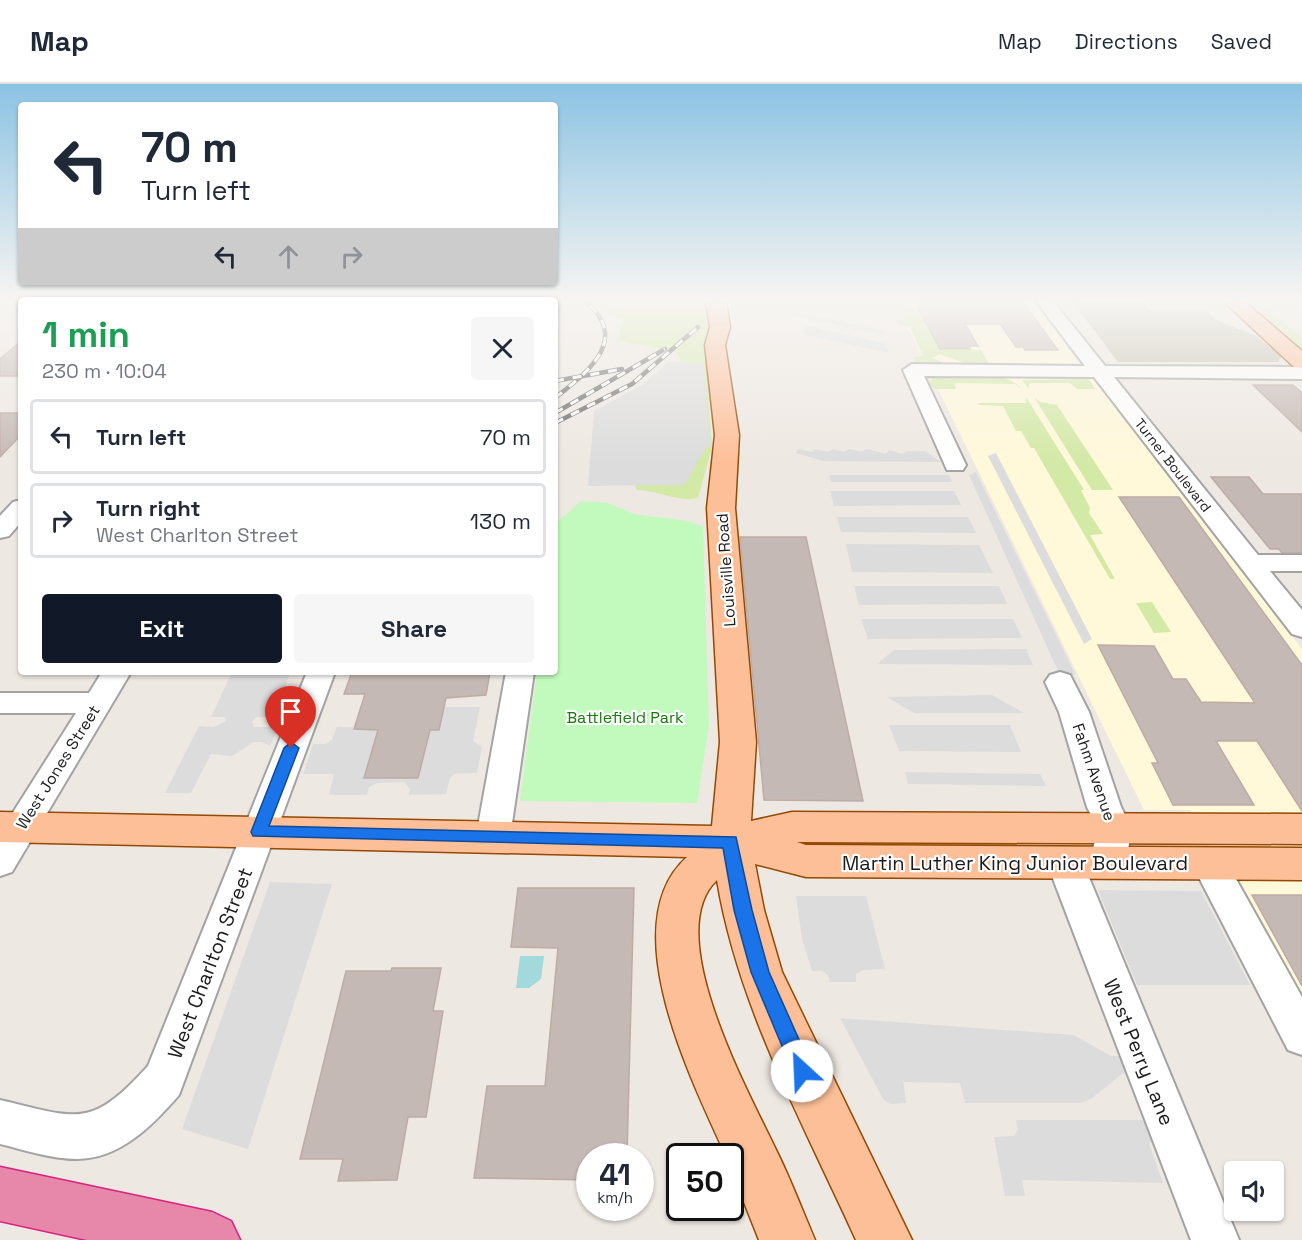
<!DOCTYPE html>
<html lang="en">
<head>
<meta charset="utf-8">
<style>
  body { margin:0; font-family:"Space Grotesk",sans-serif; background:#f6f6f7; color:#1f2937; height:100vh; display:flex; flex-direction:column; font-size:22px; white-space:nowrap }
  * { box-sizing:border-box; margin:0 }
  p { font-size:20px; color:#747a83 }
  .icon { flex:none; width:33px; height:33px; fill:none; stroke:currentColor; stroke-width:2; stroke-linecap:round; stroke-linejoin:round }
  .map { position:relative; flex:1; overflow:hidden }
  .drawer { position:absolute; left:18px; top:213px; width:540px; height:378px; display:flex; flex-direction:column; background:#fff; border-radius:6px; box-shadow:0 2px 4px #0004 }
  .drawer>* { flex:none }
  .banner { position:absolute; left:18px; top:18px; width:540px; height:183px; border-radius:6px; box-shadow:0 2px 4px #0004; background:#fff; color:#1f2937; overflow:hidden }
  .tools { position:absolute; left:1224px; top:1077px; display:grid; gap:12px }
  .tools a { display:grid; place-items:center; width:60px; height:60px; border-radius:6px; background:#fff; box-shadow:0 2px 4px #0004; font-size:30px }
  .speed { position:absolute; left:576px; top:1059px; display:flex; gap:12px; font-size:30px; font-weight:700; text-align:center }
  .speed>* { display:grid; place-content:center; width:78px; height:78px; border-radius:50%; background:#fff; box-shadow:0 2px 4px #0004; line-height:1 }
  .speed small { font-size:15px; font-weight:400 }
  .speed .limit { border:3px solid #111; border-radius:9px; background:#fff; color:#111 }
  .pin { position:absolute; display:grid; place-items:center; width:51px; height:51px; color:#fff; margin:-62px -26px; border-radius:50% 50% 50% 0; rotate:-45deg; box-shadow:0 0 6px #0007 }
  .pin .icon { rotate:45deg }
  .me { position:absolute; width:66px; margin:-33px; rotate:335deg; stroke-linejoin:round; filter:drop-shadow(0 0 4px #0008) }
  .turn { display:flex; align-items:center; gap:21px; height:126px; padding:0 24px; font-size:27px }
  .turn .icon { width:78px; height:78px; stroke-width:2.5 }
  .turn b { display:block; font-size:42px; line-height:51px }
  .lanes { display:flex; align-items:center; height:57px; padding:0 24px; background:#0003; justify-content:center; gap:30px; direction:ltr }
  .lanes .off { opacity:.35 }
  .round { display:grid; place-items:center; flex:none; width:63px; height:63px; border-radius:6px; background:#f6f6f7 }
  .overview { display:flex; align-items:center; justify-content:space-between; height:102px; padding:0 24px }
  h1 { font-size:36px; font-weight:600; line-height:45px; color:#1e9e55 }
  .button { display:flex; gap:12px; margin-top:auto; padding:12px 24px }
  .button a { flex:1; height:69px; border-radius:6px; background:#111827; color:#fff; font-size:24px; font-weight:600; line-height:69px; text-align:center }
  .button a+a { background:#f6f6f7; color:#1f2937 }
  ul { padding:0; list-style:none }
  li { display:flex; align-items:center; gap:18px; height:75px; margin:0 12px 9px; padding:0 12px; border:3px solid #e0e1e3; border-radius:6px }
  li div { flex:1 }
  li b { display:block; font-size:22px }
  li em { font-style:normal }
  header { display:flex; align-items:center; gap:36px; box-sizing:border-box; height:84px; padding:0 30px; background:#fff; border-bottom:2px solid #e0e1e3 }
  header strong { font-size:28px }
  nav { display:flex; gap:33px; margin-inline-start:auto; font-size:21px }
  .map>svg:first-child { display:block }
  .education { fill:#fff8d9 }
  .construction { fill:#c2bfad }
  .grass { fill:#d3e9a6 }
  .park { fill:#c2fabd }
  .parking { fill:#dcdcdc }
  .water { fill:#a1d9dc }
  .building { fill:#c5b9b5; stroke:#bfaba4; stroke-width:1.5 }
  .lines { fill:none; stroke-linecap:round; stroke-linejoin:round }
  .minor-casing { stroke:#a3a3a3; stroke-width:4 }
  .major-casing { stroke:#944900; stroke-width:3 }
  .highway-casing { stroke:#d92180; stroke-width:3 }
  .minor { fill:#fff; fill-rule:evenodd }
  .major { fill:#fdbf98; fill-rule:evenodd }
  .highway { fill:#e787aa; fill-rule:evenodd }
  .rail-casing { stroke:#6a6a6a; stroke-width:4.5 }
  .rail { stroke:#fff; stroke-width:3; stroke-dasharray:9; stroke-linecap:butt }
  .route { fill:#1a73e8; stroke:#114b97; stroke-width:1.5 }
  .labels { text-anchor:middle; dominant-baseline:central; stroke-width:4.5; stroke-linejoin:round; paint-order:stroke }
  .far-street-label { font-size:14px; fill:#1c1c1c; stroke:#fff }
  .street-label { font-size:16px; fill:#1c1c1c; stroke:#fff }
  .park-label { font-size:16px; fill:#147a0a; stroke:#fff }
  .near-street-label { font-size:20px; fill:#1c1c1c; stroke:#fff }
</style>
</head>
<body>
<header>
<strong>Map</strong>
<nav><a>Map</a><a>Directions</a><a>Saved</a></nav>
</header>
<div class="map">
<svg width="1302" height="1156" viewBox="0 0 1302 1156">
  <rect width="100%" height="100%" fill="#eee8e2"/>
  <path class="education" d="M895,217H1038L1302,565V940L1190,726H1144Z"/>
  <path class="construction" d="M1072,217H1141L1151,227H1207L1218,237L1256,252L1282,272L1278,278H1118Z"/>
  <g class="grass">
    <path d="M594,217H707L710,238L705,258L712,363L698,414C679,419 657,406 637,406L635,403L681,278L677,268L613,256L619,254L622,235L610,232Z"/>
    <path d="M887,217H913L920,230H928L929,245L940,265L981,266L989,280H968L939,270L932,274L947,280L915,278L914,273L923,272L910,243L900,242L897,237L905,236L898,223L889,222Z"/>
    <path d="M1240,217H1255L1262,221L1302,254V265Z"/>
    <path d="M935,292C957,291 1009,285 1021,305L1015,300L957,299L954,300L956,305H935L928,299Z"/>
    <path d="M1089,295L1095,305H1077L1070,299H1032L1029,300V305L1022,296Z"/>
    <path d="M1026,313L1084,406H1081L1090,424L1089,429L1103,450L1090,451L1115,495H1110L1034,364H1031L1021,347H1016L1003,322L979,321L978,319H1026Z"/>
    <path d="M1034,313L1040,318L1057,321L1113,406H1092Z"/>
    <path d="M1152,518L1171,548L1154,549L1136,519Z"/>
  </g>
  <path class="park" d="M581,417L608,419L634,430L688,437L703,443L709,641L697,719L520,717L537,588H555V440Z"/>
  <g class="parking">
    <path d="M795,228L884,247L883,251L791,231Z"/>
    <path d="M807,242L888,260L885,263L889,265L887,269L802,250Z"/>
    <path d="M669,278L703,279L711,363H706L685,401L588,402L594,327L642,301Z"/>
    <path d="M798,365L812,368L815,365L828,368L833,365L844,368L849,365L862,368L867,365L886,370L889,366L902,370L908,367H925L941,378L823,377L796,369Z"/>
    <path d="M996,369L1092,555L1084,560L988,372Z"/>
    <path d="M976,388L1075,590L1064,600L969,391Z"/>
    <path d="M829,391H949L952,398H831Z"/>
    <path d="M830,407H954L961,421L834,422Z"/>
    <path d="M837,433H968L976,449L841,448Z"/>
    <path d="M846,460L979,461L993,489L852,488Z"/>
    <path d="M854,502H999L1007,520L859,521Z"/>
    <path d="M861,535H1013L1022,554L868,555Z"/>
    <path d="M1026,565L1033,581L877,580L894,566Z"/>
    <path d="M232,588H291L272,633H256L252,638L254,643H278L270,662L262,658H254L232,672L211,670L191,709H165L199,642L214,643L226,637L225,633H211Z"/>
    <path d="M992,611L1024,629H914L887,613Z"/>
    <path d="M444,623H480L473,657L482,663L477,689L454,690L450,694L446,710L409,711L410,705L404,698L377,699L369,703L367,711H329L334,690H303L313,660H326L332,656L337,643L439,646Z"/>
    <path d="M889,641H1010L1021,668L899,667Z"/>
    <path d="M905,688L1040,690L1046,702L908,700Z"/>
    <path d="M270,798L332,800L248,1065L182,1045Z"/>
    <path d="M1098,806L1201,807L1250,901H1137Z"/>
    <path d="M796,812H866L885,885L863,886L856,890V898H830L828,891L822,887H812L802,855Z"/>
    <path d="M840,934L1074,951L1111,972H1127L1133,989L1122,990L1091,1015L1081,1019H965L960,999L904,998L903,995L906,1019L890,1020L883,1015Z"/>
    <path d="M1151,1031L1154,1054L1149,1060L1163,1099L1022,1096L1025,1112H1005L994,1053L1014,1052L1018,1045L1016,1036H1142Z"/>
  </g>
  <path class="water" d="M520,872H544L541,895L529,904H516Z"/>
  <g class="building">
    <path d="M914,217H1022L1058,266H1025L1023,263H1016L1000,240H965L978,262H969L970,265H940Z"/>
    <path d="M21,257V292H0V275Z"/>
    <path d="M1253,301H1293L1302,309V348Z"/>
    <path d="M0,329H21V351L0,373Z"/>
    <path d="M1211,393H1249L1263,410H1302V469H1282L1279,465H1270Z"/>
    <path d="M1119,413H1179L1302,581V727L1257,657H1216L1254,721H1173L1152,679H1158L1098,561L1154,562L1173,595H1186L1201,618L1255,619Z"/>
    <path d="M740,453H806L863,717L764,716Z"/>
    <path d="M352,588H490L486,611L446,614L439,646H430L418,694H364L378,646L354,645L365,610H344Z"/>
    <path d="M518,804H634L627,1072H590V1096L474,1094L487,1002H545L558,864L511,863Z"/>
    <path d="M1252,811H1302V902Z"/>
    <path d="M392,884H441L433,927H443L426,1033H408L397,1096L338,1097L343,1075H300L346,887H391Z"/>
  </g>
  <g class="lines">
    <g class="minor-casing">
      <g id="minor">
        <path d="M1036,217H1053L1105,282L1302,283V295L1114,293L1258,471H1302V487H1270L1302,526V553L1292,550L1094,293L924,292L966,381L963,386H947L903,286L912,280L1085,282Z"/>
        <path d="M21,416V438L9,452L0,454V432L13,418Z"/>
        <path d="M102,588H131L12,788L0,792V749L76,629H0V609H89Z"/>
        <path d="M307,588H335L179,1011C153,1041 120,1075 77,1075C51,1075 25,1066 0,1060V1016C78,1034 90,1046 148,982Z"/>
        <path d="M506,588H534L510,753L505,763L493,767L481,763L476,753Z"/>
        <path d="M1060,588L1070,591L1089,628L1121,723L1132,745L1125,780L1119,790L1107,794L1095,790L1089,780L1098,745L1087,723L1059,628L1045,598L1050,591Z"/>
        <path d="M1065,765L1077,769L1083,779L1239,1156H1191L1047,779L1053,769Z"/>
        <path d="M1210,766L1222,770L1302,913V971L1288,966L1192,780L1198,770Z"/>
      </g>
    </g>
    <g class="major-casing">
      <g id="major">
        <path d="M706,217H726L730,243L725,261L739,351L735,424L756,658L751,737L792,728L1302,730V760L797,758L806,761L1302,764V796L806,793L755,780L764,826L782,888L912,1156H856C803,1039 738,923 717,796C659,850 752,1014 779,1072C792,1099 803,1128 815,1156H759L730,1083V1072H726C693,999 612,840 687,773L0,758V728L712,742L720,658L707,424L715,351L705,261L710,243Z"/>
        <path d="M1223,217H1244L1302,267V284L1294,283Z"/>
      </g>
    </g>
    <g class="highway-casing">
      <path id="highway" d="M0,1083L212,1128L231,1137L240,1156H87L0,1137Z"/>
    </g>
    <use href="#minor" class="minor"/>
    <use href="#major" class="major"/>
    <use href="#highway" class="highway"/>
    <g class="rail-casing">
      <g id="rail">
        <path d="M555,297L622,285"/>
        <path d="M555,314C589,287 631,255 585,217"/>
        <path d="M555,329L665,265"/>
        <path d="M555,339L632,300L698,243"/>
      </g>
    </g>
    <use href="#rail" class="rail"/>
  </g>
  <linearGradient id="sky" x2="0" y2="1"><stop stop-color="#8bc3e3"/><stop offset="0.57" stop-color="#f7f5f2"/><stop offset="1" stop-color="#f7f5f2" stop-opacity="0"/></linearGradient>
  <rect width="1302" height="379" fill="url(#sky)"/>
  <path class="route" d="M291,658L299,664L269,742L736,753L752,826L769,888L813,987L810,993L802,996L795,993L751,888L734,826L723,764L253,752L251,748L284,664Z"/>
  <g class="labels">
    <g class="far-street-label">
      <text transform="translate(1173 381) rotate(52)">Turner Boulevard</text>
    </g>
    <g class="street-label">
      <text transform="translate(726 486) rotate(-94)">Louisville Road</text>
      <text transform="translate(58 683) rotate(-58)">West Jones Street</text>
      <text transform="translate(1094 688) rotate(71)">Fahm Avenue</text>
    </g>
    <g class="park-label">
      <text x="625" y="633">Battlefield Park</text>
    </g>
    <g class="near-street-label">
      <text x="1015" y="779">Martin Luther King Junior Boulevard</text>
      <text transform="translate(210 879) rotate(-69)">West Charlton Street</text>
      <text transform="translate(1139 968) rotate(68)">West Perry Lane</text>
    </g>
  </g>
</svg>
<div class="tools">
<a><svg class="icon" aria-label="sound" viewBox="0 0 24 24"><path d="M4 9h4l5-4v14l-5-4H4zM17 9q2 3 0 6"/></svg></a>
</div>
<div class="speed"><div>41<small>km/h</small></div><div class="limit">50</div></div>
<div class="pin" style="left:291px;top:664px;background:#d93025"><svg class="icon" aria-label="arrive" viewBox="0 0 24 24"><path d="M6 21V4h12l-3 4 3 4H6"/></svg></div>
<svg class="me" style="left:802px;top:987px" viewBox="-20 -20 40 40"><circle r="19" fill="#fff"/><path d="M0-13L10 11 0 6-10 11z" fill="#1a73e8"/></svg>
<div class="banner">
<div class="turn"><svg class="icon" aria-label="left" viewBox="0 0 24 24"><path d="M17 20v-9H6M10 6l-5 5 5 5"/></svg><div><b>70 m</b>Turn left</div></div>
<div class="lanes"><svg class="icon" aria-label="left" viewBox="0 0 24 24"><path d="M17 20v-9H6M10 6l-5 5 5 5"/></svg><svg class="icon off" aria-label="ahead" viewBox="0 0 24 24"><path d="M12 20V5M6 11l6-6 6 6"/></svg><svg class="icon off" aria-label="right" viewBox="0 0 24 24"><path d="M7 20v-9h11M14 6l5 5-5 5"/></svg></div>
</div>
<section class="drawer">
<div class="overview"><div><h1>1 min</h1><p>230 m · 10:04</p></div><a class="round"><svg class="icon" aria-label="close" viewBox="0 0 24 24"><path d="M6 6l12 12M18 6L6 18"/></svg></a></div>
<ul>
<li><svg class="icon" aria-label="left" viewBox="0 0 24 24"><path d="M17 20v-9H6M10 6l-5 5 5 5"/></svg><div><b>Turn left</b></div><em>70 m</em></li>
<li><svg class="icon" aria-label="right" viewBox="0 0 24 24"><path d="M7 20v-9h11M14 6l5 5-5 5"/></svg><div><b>Turn right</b><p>West Charlton Street</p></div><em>130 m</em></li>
</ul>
<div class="button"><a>Exit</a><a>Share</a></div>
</section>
</div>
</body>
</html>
